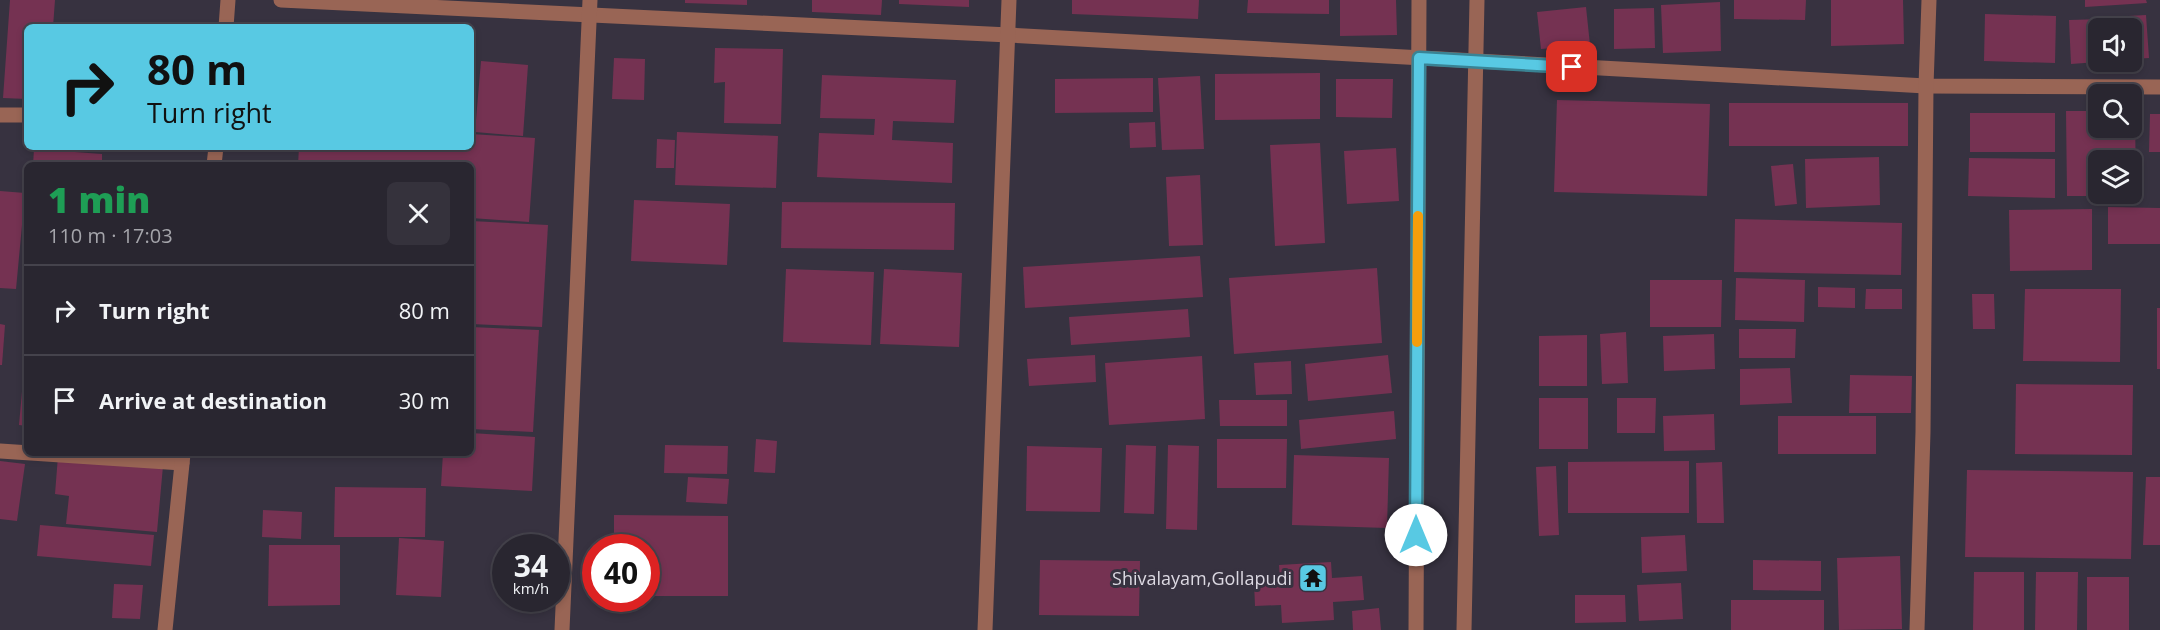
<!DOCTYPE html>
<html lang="en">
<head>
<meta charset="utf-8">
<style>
  body { margin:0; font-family:"Open Sans",sans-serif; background:#35323c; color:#f1f3f6; height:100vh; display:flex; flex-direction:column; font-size:22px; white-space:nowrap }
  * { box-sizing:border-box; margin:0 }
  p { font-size:20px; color:#a5a5ab }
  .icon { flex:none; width:33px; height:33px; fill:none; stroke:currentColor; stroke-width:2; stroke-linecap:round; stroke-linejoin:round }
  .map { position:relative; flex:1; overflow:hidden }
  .details { position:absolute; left:24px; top:162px; width:450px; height:294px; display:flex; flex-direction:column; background:#292630; border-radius:9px; box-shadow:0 3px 9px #0003,0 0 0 2px #45434c }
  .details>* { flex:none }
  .top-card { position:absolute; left:24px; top:24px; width:450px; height:126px; border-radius:9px; box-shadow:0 3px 9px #0003,0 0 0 2px #45434c; background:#58c9e3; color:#111; overflow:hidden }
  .tools { position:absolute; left:2088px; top:18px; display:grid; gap:12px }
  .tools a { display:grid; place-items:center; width:54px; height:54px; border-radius:9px; background:#292630; box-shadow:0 3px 9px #0003,0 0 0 2px #45434c; font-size:30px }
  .speed { position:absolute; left:492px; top:534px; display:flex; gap:12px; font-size:30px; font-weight:700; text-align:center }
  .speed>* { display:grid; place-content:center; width:78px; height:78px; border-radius:50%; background:#292630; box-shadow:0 3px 9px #0003,0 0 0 2px #45434c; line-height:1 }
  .speed small { font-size:15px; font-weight:400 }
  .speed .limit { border:9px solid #d22; background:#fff; color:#111 }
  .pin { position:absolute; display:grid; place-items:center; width:51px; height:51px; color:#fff; margin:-26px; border-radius:12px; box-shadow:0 3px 9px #0006 }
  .me { position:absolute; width:66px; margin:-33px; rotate:0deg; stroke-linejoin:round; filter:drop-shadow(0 0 4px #0008) }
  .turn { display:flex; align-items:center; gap:21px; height:126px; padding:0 24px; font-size:27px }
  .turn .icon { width:78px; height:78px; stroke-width:2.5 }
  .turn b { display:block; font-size:42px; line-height:51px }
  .round { display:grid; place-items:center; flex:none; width:63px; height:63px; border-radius:9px; background:#35323c }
  .summary { display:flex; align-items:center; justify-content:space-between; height:102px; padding:0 24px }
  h1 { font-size:36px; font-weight:800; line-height:45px; color:#1e9e55 }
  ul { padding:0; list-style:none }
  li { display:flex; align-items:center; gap:18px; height:90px; padding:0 24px; border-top:2px solid #45434c }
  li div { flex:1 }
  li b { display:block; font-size:22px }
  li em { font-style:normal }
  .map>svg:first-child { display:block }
  .building { fill:#753252; fill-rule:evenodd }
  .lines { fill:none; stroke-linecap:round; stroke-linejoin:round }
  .minor { stroke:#996555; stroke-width:15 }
  .route-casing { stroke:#398394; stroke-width:15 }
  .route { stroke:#58c9e3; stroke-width:10 }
  .slow { stroke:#f59e0b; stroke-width:10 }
  .labels { text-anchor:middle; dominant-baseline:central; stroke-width:6; stroke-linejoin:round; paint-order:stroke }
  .poi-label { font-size:18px; fill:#dcd9e2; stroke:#373240; text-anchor:end }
</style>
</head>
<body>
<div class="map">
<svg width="2160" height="630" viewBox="0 0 2160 630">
  <rect width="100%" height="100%" fill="#373240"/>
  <g class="building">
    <path d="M10,0H55L53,27H27V99L3,98Z"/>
    <path d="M685,0H747V5L685,3Z"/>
    <path d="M812,0H882L881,15L812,12Z"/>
    <path d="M899,0H969V7L899,4Z"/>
    <path d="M1072,0H1199L1198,19L1072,14Z"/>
    <path d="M1248,0H1329V14L1247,13Z"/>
    <path d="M1340,0H1396L1397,35L1340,36Z"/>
    <path d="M1734,0H1806L1805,20L1734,19Z"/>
    <path d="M1831,0H1903L1904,44L1831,46Z"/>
    <path d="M2085,0H2146L2147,3L2085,7Z"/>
    <path d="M1720,2L1721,51L1663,53L1661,5Z"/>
    <path d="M1586,7L1590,45L1541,49L1537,12Z"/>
    <path d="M1654,8L1655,48L1614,49V9Z"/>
    <path d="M1985,14L2056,16L2055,63L1984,61Z"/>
    <path d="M2146,15L2149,58L2132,59V28H2111V17Z"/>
    <path d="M2104,19L2105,28H2098V62L2071,64L2069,20Z"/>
    <path d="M715,48L783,49L781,124L724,123L725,82L714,83Z"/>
    <path d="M614,58L645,59L644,100L612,99Z"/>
    <path d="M481,61L528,65L523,136L475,132Z"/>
    <path d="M1320,73V119L1215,120V74Z"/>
    <path d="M822,75L956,80L954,123L893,121L892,140L953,143L952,183L817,177L819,133L874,135L875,119L820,118Z"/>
    <path d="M1200,76L1204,149L1162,150L1158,78Z"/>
    <path d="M1153,78V112L1055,113V79Z"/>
    <path d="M1336,79H1393L1392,118L1336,117Z"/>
    <path d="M1557,100L1710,104L1707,196L1554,192Z"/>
    <rect x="1729" y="103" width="179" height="43"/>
    <path d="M2066,111H2098V128H2132V111H2135L2136,196H2067ZM2098,160H2132V194H2098Z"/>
    <rect x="1970" y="113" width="85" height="39"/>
    <path d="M2150,114H2160V152H2149Z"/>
    <path d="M1155,122L1156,147L1130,148L1129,123Z"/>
    <path d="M677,132L778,136L776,188L675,185Z"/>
    <path d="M471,134L535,138L529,222L471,218V165H298L299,147H471Z"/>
    <path d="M657,139L675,140L674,168H656Z"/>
    <path d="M1320,143L1325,243L1275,246L1270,145Z"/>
    <path d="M1396,148L1399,201L1347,204L1344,151Z"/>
    <path d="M34,149L102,154V165H33Z"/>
    <path d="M1879,157L1880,205L1806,208L1805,159Z"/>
    <path d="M1969,158L2055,159V198L1968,196Z"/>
    <path d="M1793,164L1797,204L1775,206L1771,166Z"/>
    <path d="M1200,175L1203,245L1169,246L1166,177Z"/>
    <path d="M0,191L25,193L16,289L0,288Z"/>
    <path d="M634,200L730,204L727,265L631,261Z"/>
    <path d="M782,202L955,203L954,250L781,248Z"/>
    <path d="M2108,207L2160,208V244H2108Z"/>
    <path d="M2092,209V270L2010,271L2009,210Z"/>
    <path d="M1735,219L1902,223L1901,275L1734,272Z"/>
    <path d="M471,221L548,225L542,327L471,324Z"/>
    <path d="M1200,256L1203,297L1025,308L1023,267Z"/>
    <path d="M1377,268L1382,343L1234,354L1229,278Z"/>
    <path d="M786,269L874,272L871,345L783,342Z"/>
    <path d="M884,269L962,273L959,347L880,344Z"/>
    <path d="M1736,278L1805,280L1804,322L1735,320Z"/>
    <path d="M1650,280H1722L1721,327H1650Z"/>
    <path d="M1818,287L1855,288V308L1818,307Z"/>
    <path d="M1866,289H1902V309H1865Z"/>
    <path d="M2025,289H2121L2120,362L2023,361Z"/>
    <path d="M1972,294H1994L1995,329H1973Z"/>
    <rect x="2157" y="308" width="3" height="61"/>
    <path d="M1188,309L1190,337L1071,345L1069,317Z"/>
    <path d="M0,324L5,325L2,365H0Z"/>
    <path d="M471,327L539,330L533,432L471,429Z"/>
    <path d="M1739,329H1796L1795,358H1739Z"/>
    <path d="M1626,332L1628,383L1602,384L1600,334Z"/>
    <path d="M1714,334L1715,369L1664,371L1663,336Z"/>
    <path d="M1587,335V386H1539V336Z"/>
    <path d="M1095,355L1096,382L1029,386L1027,359Z"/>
    <path d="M1388,355L1392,393L1308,401L1305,364Z"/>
    <path d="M1202,356L1205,419L1109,425L1105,363Z"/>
    <path d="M25,358H27V426L19,425Z"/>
    <path d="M1291,361L1292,394L1256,395L1254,363Z"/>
    <path d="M1790,368L1792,403L1740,405V369Z"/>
    <path d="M1850,375L1912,376L1911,413H1849Z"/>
    <path d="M2016,384L2133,385L2132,455L2015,454Z"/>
    <rect x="1539" y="398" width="49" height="51"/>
    <path d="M1617,398H1656L1655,433H1617Z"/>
    <path d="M1219,400H1287V426H1220Z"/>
    <path d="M1394,411L1396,439L1301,449L1299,420Z"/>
    <path d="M1714,414L1715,450L1664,451L1663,416Z"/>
    <rect x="1778" y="416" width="98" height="38"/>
    <path d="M471,433L535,437L532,491L441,486L443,453H471Z"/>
    <path d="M756,439L777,441L775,473L754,472Z"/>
    <path d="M1217,439H1287L1286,488H1217Z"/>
    <path d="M665,445L728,446L727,474L664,473Z"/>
    <path d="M1126,445L1156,446L1154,514L1124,513Z"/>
    <path d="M1168,445L1199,446L1197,530L1166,529Z"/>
    <path d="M1027,446L1102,448L1100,512L1026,511Z"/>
    <path d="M1294,455L1389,458L1387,528L1292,525Z"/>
    <path d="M58,456L163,466L157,532L66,524L69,496L55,494Z"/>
    <path d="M0,461L25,464L17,521L0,519Z"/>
    <path d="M1689,461V513H1568V462Z"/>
    <path d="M1722,462L1724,523H1697L1696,463Z"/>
    <path d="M1556,466L1559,535L1539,536L1536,467Z"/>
    <path d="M1967,470L2133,472L2131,559L1965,557Z"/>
    <path d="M688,477L729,479L727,504L686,502Z"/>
    <path d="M2146,477H2160V545H2143Z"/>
    <path d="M335,487L426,488L425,537H334Z"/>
    <path d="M263,510L302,512L301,539L262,537Z"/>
    <path d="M614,515L728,516V596H646V548H614Z"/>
    <path d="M40,525L154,535L151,566L37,556Z"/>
    <path d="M1685,535L1687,571L1642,573L1641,537Z"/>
    <path d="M399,538L444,541L441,597L396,595Z"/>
    <path d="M269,545H340V605L268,606Z"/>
    <path d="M1900,556L1902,629L1839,630L1837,558Z"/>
    <path d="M1040,560L1140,561L1139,616L1039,615Z"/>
    <path d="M1753,560L1821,561V591L1753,590Z"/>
    <path d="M1331,562L1332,578L1362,576L1364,600L1333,602L1334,620L1282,623L1281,605L1255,606L1254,582L1280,581L1279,565Z"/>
    <path d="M1974,572H2024V630H1973Z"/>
    <path d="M2036,572H2078L2077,630H2035Z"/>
    <rect x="2087" y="577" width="42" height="53"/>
    <path d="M1681,583L1683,619L1639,621L1637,585Z"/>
    <path d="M114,584L143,585L140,619L112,618Z"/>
    <path d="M1575,595H1625L1626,622L1575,623Z"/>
    <rect x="1731" y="600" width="93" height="30"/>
    <path d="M1379,608L1381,630H1353L1352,611Z"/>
  </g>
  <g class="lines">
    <g class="minor">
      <path d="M281,0L1009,35L1926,86L2160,87"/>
      <path d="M226,27L228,0"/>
      <path d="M0,115H27"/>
      <path d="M214,165L216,147"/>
      <path d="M0,451L182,463"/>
      <path d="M165,630L183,454"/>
      <path d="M562,630L590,0"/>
      <path d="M985,630L1009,0"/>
      <path d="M1416,630L1419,0"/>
      <path d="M1464,630L1477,0"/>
      <path d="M1917,630L1923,432L1926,86L1929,0"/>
    </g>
  </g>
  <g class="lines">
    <g class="route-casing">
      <path id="route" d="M1416,535L1419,58L1572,67"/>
    </g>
    <use href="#route" class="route"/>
    <path class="slow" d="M1417,342L1418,216"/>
  </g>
  <defs>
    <g id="temple-square" transform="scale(1.5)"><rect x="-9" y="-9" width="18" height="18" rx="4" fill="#58c9e3" stroke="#373240"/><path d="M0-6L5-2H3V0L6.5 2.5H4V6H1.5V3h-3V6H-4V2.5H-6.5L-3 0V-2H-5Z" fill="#111"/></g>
  </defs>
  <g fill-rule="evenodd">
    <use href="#temple-square" x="1313" y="578"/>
  </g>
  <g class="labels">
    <g class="poi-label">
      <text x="1292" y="578">Shivalayam,Gollapudi</text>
    </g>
  </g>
</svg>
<div class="tools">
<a><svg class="icon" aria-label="sound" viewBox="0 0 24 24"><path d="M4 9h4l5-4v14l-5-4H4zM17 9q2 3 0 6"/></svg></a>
<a><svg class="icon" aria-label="search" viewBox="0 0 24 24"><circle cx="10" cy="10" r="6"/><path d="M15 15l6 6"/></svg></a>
<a><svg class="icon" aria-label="layers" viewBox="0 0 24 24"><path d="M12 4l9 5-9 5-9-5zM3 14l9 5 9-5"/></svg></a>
</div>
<div class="speed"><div>34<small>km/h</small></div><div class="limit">40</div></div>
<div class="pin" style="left:1572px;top:67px;background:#d93025"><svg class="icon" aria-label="arrive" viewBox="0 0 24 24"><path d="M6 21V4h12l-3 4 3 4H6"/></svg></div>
<svg class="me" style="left:1416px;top:535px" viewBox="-20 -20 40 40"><circle r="19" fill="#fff"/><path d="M0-13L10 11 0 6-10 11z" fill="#58c9e3"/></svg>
<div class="top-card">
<div class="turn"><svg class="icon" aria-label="right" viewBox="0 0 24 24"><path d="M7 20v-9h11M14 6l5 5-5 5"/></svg><div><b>80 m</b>Turn right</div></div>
</div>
<section class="details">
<div class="summary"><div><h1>1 min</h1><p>110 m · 17:03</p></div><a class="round"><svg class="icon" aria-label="close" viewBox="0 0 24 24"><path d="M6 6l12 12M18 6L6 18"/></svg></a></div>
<ul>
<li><svg class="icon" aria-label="right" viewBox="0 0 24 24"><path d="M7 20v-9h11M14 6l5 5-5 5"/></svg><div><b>Turn right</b></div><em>80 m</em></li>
<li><svg class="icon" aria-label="arrive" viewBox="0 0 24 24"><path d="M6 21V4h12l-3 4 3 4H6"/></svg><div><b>Arrive at destination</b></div><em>30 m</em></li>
</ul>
</section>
</div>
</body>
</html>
